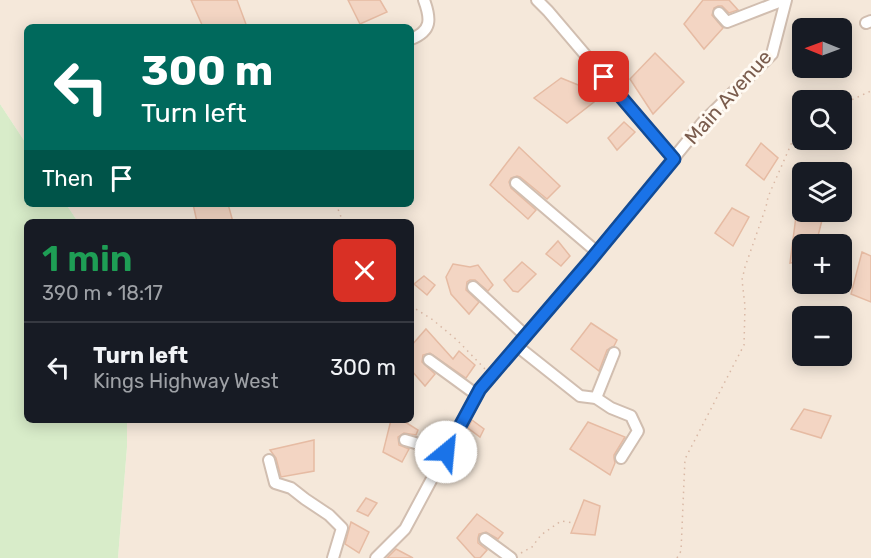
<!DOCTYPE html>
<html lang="en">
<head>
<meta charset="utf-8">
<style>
  body { margin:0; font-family:Rubik,sans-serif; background:#242831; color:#f1f3f6; height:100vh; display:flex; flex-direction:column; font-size:22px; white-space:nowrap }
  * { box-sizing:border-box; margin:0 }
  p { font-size:20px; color:#9ea1a6 }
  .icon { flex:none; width:33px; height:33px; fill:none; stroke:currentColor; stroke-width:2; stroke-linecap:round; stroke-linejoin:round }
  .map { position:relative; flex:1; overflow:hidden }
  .side { position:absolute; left:24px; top:219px; width:390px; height:204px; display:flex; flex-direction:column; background:#171b24; border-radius:9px; box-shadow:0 3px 15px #0003 }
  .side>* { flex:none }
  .banner { position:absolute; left:24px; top:24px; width:390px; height:183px; border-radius:9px; box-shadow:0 3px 15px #0003; background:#00695c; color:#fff; overflow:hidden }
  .needle { width:39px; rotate:271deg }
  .fabs { position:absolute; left:792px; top:18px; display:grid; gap:12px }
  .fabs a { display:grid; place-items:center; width:60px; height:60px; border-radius:9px; background:#171b24; box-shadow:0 3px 15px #0003; font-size:30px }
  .pin { position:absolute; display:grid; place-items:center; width:51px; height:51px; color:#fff; margin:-26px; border-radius:12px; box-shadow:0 3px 9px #0006 }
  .me { position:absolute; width:66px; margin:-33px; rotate:28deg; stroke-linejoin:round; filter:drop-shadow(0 0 4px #0008) }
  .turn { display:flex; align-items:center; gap:21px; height:126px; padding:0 18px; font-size:27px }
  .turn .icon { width:78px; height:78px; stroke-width:2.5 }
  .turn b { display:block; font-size:42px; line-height:51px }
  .then { display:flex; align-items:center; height:57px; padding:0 18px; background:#0003; gap:12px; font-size:22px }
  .round { display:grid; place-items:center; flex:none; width:63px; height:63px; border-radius:9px; background:#242831 }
  .overview { display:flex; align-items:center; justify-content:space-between; height:102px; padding:0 18px }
  h1 { font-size:36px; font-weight:600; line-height:45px; color:#1e9e55 }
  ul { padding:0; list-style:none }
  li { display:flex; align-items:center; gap:18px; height:90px; padding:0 18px; border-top:2px solid #363941 }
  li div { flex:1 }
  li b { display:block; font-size:22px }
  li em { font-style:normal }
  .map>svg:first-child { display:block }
  .residential { fill:#f5e8da; fill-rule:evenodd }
  .green { fill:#d8ecc9 }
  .building { fill:#f3d5c3; stroke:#e6bba3; stroke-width:1.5 }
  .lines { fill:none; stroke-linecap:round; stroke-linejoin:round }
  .minor-casing { stroke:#d1beb0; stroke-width:14 }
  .path { stroke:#d9b8a5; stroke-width:1.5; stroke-dasharray:1.5 4.5; stroke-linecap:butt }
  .minor { stroke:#fff; stroke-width:10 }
  .route-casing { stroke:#114b97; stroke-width:15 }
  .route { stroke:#1a73e8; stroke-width:10 }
  .labels { text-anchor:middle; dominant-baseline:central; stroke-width:6; stroke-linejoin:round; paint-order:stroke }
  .street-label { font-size:20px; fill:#7a5c4d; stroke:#fffaf3 }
</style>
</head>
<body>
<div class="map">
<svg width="871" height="558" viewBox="0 0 871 558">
  <rect width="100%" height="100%" fill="#fdf6ec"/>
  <path class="residential" d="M0,0H871V558H118L127,447V420H411V222H78L66,204H411V27H27V145L0,104ZM802,28H842V68H802ZM802,100H842V140H802ZM802,172H842V212H802ZM802,244H842V284H802ZM802,316H842V356H802Z"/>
  <path class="green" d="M0,104L27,145V204H66L78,222H27V420H127V447L118,558H0Z"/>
  <g class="building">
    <path d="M191,0H237L247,27H203Z"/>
    <path d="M348,0H380L387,12L360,24Z"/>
    <path d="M703,0H729L738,10L729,13L722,6H718L714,8L712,15L723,28L704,49L684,24Z"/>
    <path d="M655,53L684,82L653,114L630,79Z"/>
    <path d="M561,78L603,95L567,123L534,98Z"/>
    <path d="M624,122L635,132L617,150L608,138Z"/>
    <path d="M761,143L778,158L764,180L746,165Z"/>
    <path d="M519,147L560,186L547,199L520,177L517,176L511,178L509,182L511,188L536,210L528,219L490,185Z"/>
    <path d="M193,204H228L233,222H197Z"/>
    <path d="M732,208L749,217L733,246L715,233Z"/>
    <path d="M796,216L822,220L816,244H802V261L790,263Z"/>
    <path d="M558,241L570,256L561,266L546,254Z"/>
    <path d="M862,252L871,256V302L851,294Z"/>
    <path d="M522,262L536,274L518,292L513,291L504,280Z"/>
    <path d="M453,264L470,267L478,265L493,285L488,291L475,280H470L467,282L466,290L479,302L469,314L451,294L446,277Z"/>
    <path d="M424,276L435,285L427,295L414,284Z"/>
    <path d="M591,323L617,340L614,346L607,350L599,371L571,349Z"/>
    <path d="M426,329L453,359L459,351L475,365L466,378L430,353L423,355L422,362L435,374L425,386L411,370V346Z"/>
    <path d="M804,409L831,416L821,438L791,429Z"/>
    <path d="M391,420H402L418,430L416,435L404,433L398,437L399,445L409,449L402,462L383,452Z"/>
    <path d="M472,420L484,429L480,437L468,428Z"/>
    <path d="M588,422L625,437L614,455V458L615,463L610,475L570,449Z"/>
    <path d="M314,440V471L281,477L276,458L270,450Z"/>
    <path d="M366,498L377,503L368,516L357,511Z"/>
    <path d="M584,500L600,506L595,535L571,533Z"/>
    <path d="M477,514L503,533L498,539L486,532L479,534L478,538V543L487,550L480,558H475L457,538Z"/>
    <path d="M351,522L369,532L359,553L345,544Z"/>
    <path d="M396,549L413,558H387Z"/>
  </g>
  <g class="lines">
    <g class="minor-casing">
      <g id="minor">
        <path d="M537,0L548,11L674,159"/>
        <path d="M719,13L727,22L784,0"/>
        <path d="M866,23L871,21"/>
        <path d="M411,39C432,31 431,19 424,0"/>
        <path d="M516,183L597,252"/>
        <path d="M473,287L526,336"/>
        <path d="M517,346L580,396L596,398L611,408L631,416L638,431L621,458"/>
        <path d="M429,360L477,395"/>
        <path d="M596,398L614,353"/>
        <path d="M405,440L446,452"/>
        <path d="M269,460L275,483L291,488L305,499L329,515L342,528L333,558"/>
        <path d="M485,539L511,558"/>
        <path d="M376,558L405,529L480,389L589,262L704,121L772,54L786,0"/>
      </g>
    </g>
    <g class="path">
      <path d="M842,106L849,101L871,91"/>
      <path d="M336,204L343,222"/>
      <path d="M411,306L433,320L457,340L485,369"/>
      <path d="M521,553L532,547L541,535L561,521L574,523"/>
      <path d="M677,558L681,551L685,459L744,345L745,306L742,280L745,267L766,207L768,197L792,142L802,134"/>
    </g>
    <use href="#minor" class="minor"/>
  </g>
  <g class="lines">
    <g class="route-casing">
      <path id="route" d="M446,452L480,389L589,262L674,159L604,77"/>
    </g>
    <use href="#route" class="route"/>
  </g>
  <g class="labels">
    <g class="street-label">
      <text transform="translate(728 97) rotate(-48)">Main Avenue</text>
    </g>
  </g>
</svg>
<div class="fabs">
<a><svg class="needle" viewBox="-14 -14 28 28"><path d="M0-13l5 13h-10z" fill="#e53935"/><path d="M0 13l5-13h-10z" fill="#9ea1a6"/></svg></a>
<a><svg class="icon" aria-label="search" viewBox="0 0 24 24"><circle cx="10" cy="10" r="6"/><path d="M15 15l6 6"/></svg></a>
<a><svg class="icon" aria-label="layers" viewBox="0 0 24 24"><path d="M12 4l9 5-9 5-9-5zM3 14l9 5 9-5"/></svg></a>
<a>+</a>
<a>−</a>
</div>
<div class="pin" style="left:604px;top:77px;background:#d93025"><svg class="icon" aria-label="arrive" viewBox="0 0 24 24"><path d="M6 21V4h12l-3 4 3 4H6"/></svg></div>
<svg class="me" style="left:446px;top:452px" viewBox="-20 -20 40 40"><circle r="19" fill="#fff"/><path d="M0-13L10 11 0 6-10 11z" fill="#1a73e8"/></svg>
<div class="banner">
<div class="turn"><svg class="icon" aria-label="left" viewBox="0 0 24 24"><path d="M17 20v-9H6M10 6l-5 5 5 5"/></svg><div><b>300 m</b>Turn left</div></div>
<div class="then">Then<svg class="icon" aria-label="arrive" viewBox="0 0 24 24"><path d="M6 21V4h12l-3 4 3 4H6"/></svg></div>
</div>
<section class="side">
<div class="overview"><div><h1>1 min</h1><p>390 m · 18:17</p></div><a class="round" style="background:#d93025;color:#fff"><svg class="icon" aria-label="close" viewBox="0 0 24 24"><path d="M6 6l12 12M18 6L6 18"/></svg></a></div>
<ul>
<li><svg class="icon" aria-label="left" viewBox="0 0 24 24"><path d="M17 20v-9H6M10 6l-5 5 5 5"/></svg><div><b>Turn left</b><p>Kings Highway West</p></div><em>300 m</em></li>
</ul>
</section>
</div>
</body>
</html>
